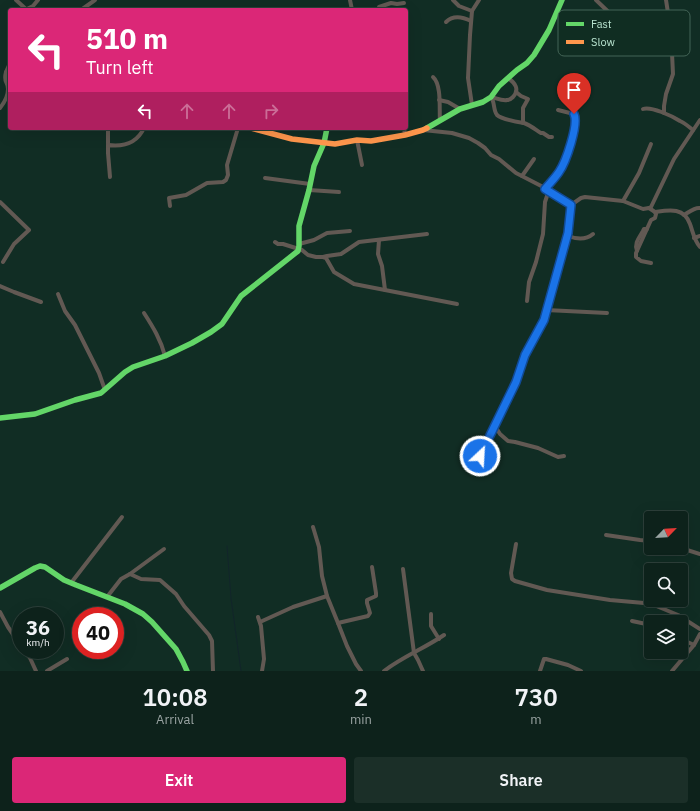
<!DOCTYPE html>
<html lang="en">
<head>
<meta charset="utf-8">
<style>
  body { margin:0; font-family:"IBM Plex Sans",sans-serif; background:#1b2f28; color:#f1f3f6; height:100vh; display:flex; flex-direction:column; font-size:15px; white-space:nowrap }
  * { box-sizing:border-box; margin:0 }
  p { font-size:13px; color:#9aa4a3 }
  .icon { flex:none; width:22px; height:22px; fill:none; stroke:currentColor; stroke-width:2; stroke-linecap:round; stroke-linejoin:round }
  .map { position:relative; height:671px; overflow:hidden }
  .details { display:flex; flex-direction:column; background:#0d221b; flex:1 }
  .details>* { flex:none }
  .top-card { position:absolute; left:8px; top:8px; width:400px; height:122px; border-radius:4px; box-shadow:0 4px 16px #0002,0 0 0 1px #2d3f3a; background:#db2777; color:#fff; overflow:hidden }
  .needle { width:26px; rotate:65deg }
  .fabs { position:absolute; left:644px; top:511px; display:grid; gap:8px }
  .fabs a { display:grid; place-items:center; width:44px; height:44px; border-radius:4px; background:#0d221b; box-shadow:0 4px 16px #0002,0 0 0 1px #2d3f3a; font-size:20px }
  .speed { position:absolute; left:12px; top:607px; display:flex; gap:8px; font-size:20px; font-weight:700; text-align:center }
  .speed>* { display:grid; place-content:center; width:52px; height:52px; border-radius:50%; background:#0d221b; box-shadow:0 4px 16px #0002,0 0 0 1px #2d3f3a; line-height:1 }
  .speed small { font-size:10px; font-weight:400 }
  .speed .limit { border:6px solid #d22; background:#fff; color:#111 }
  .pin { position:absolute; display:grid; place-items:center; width:34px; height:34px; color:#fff; margin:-41px -17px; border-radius:50% 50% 50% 0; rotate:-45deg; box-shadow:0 0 4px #0007 }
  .pin .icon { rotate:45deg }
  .me { position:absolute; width:44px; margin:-22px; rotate:25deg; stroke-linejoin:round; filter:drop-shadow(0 0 3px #0008) }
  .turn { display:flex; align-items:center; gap:14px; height:84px; padding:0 12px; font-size:18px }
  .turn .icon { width:52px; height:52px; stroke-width:2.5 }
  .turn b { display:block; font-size:28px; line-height:34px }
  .lanes { display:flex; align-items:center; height:38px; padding:0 12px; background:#0003; justify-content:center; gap:20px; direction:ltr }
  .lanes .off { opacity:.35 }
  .eta { display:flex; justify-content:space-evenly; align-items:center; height:68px; text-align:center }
  .eta b { font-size:24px; font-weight:600; line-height:28px }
  .cta { display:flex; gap:8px; margin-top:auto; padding:8px 12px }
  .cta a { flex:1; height:46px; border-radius:4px; background:#db2777; color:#fff; font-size:16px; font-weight:600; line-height:46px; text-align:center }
  .cta a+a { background:#1b2f28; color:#f1f3f6 }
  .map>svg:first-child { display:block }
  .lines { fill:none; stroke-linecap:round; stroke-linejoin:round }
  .stream { stroke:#12252a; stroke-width:1 }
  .street { stroke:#625953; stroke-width:4 }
  .fast { stroke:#63d668; stroke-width:5.5 }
  .slow { stroke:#ff974d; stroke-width:5.5 }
  .route-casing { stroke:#114b97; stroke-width:10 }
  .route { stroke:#1a73e8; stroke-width:7 }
  .key { fill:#102d22; stroke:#436456; stroke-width:1 }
  .key-label { font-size:11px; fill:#b9e4d0 }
</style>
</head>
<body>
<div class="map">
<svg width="700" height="671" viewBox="0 0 700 671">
  <rect width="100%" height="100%" fill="#112d24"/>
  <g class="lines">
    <path class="stream" d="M227,546L231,598L241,671"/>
    <g class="street">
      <path d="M16,0L27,10"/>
      <path d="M350,0L352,10"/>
      <path d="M453,0L459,6L472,11"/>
      <path d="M596,0L620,23H625L637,20"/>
      <path d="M27,9L33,6L38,0"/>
      <path d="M81,10L95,0"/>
      <path d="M379,10V7L391,3L397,4L404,3"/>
      <path d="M649,20L666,14L668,13"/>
      <path d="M446,22C453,15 463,17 471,21"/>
      <path d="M10,63L6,72L10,75"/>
      <path d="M433,77C442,85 439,110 440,121"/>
      <path d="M516,92L521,96L528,99L523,108V123"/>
      <path d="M491,97C495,102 493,110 497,115C501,119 518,122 524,123C530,125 536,130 541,133H543L549,137H552"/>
      <path d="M491,97C496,98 502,101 507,100C510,100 511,99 513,97C520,89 515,83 508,78"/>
      <path d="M439,100L448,102L460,109"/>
      <path d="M472,105L468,78L470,35L472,11L479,0"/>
      <path d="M0,108C4,103 8,95 8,89C8,81 3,83 6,72"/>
      <path d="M643,109C651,106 672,116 680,121C685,123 689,127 693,130"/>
      <path d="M664,113V106L666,94L673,74L671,32L666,0"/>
      <path d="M108,128V145"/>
      <path d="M404,128L405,135"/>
      <path d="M423,130L452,133L469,138L478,143L485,148L491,155L499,159L516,173L549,190L571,205"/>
      <path d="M357,140L362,165"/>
      <path d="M522,176L534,159"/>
      <path d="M110,177L108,153V145C123,147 137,143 144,128"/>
      <path d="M265,178L310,184"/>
      <path d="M545,189C550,183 555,178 559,172C566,162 578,124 574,114L558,110"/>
      <path d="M309,190L339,192"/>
      <path d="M623,201L639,173L651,144"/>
      <path d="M0,202L29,230L14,244L3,262"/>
      <path d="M170,206L169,198L186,195L207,183L223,182L226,180L228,175L227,165L238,128"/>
      <path d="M649,208L651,207L674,159L700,120"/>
      <path d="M684,215C689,212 695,207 700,208"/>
      <path d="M593,234C586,240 576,239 568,236V233L571,205L581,198L585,197L623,201L643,209L649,208L655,212C669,210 684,207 690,224C693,232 694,240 700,247"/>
      <path d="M694,238L700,236"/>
      <path d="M379,240L378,254L382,266L385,290"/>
      <path d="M275,242L278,244H283L302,250L308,255L316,257H323L327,256L341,254L359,242L427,234"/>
      <path d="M299,244L314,240L327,233L350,231"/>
      <path d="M637,251C634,243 639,238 643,231L644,229H647"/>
      <path d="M323,257L326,258L334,272L354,284L457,304"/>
      <path d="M651,263L641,261L636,257V253L651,220L655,218L656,214L655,212"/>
      <path d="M0,286L14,292L41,302"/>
      <path d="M58,294L65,311L75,325L99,373L105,390"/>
      <path d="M527,301L529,282L536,262L543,234L545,202L549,190"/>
      <path d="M546,310L607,313"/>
      <path d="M144,313C153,327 161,340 165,356"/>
      <path d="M495,426L500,434L508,441L515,442L538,448L558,457L564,456"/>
      <path d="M313,527L319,547L322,576L327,596L338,623L347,646L356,664L361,671"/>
      <path d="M606,535L640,540L651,541"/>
      <path d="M516,544L511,573L512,579L515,581L547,590L610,600L644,603L654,605L678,615L700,629"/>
      <path d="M681,548L700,554"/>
      <path d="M403,569L414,653L418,660L423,671"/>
      <path d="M130,574L141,579L160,580L176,594L184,606L209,635L212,641L213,671"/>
      <path d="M71,583L122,517"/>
      <path d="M107,597L121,579L130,574L164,549"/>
      <path d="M0,612L8,627L21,646"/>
      <path d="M431,614V626L439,639"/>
      <path d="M258,617L261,626L264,659L262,671"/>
      <path d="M632,621L651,625"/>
      <path d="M260,622L293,607L327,596"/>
      <path d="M338,623L368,616L370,613L367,603V600L376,596V593L372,567"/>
      <path d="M681,639L694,645"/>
      <path d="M23,650L30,658L36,671"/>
      <path d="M47,671L67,659"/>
      <path d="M384,671C402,657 425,648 444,635"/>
      <path d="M540,671L544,659H546L568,665L581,671"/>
      <path d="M672,671L694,645L700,634"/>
    </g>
    <g class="fast">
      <path d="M427,128L460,109L483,102L491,97L499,86L517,70L527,63L534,55L549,30L562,0"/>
      <path d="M0,418L35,414L75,400L101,393L125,372L133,367L165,356L192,343L211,332L222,324L241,296L298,251L299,246V226L309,190L314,166L324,143L327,128"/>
      <path d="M480,456L516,382L525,355L543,320L568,233"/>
      <path d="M0,588L35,568L40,566L45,567L64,580L76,585L125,604L143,614L152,622L176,649L183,662L187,671"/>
    </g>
    <path class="slow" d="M251,128L292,139L335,144L357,140L371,141L405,135L423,130L427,128"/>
  </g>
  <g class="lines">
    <g class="route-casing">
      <path id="route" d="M480,456L516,382L525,355L544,320L568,233L571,205L545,189C550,183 555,178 559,172C566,162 579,124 574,114"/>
    </g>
    <use href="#route" class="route"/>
  </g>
  <rect x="558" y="10" width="132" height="46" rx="6" class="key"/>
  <rect x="566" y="22" width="18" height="4" fill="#63d668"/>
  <rect x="566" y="40" width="18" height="4" fill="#ff974d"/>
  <g class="key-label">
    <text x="591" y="28">Fast</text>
    <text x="591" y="46">Slow</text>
  </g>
</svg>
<div class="fabs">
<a><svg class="needle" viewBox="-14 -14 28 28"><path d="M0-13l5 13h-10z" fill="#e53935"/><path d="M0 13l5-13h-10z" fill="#9aa4a3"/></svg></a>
<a><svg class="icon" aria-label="search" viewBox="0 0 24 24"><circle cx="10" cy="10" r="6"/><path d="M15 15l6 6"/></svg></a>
<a><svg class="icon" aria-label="layers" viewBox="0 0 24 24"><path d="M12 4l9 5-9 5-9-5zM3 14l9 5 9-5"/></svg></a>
</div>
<div class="speed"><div>36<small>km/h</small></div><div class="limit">40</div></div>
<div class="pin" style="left:574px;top:114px;background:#d93025"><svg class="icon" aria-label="arrive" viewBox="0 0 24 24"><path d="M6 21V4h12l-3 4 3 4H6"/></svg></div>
<svg class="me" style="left:480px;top:456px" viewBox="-20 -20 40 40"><circle r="17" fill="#1a73e8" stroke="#fff" stroke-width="3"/><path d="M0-11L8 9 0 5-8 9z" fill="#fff"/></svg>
<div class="top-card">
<div class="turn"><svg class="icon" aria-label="left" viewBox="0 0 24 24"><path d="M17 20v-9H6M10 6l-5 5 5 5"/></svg><div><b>510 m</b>Turn left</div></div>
<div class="lanes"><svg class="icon" aria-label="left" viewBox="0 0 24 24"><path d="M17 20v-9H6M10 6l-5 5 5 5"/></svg><svg class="icon off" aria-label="ahead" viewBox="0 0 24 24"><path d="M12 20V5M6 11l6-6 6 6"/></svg><svg class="icon off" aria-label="ahead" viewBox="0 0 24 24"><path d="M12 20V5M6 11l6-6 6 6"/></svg><svg class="icon off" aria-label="right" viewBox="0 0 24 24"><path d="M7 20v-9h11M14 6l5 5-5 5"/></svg></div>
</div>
</div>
<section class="details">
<div class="eta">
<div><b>10:08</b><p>Arrival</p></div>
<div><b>2</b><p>min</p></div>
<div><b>730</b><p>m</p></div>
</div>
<div class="cta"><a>Exit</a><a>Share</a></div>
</section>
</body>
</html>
